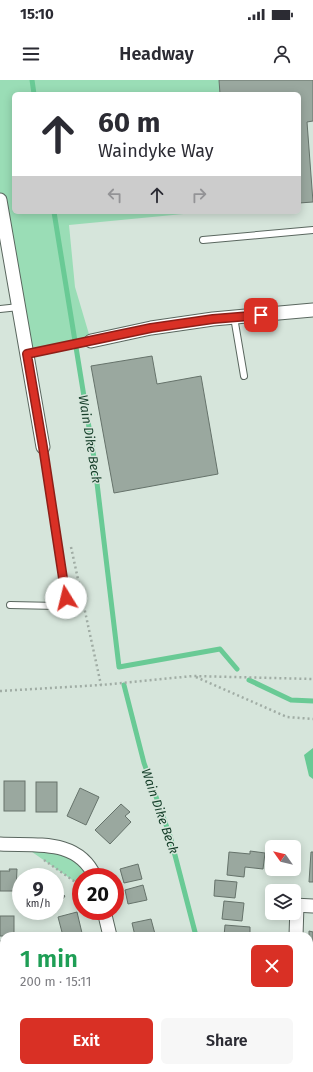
<!DOCTYPE html>
<html lang="en">
<head>
<meta charset="utf-8">
<style>
  body { margin:0; font-family:"Fira Sans",sans-serif; background:#f7f7f7; color:#2b2b33; height:100vh; display:flex; flex-direction:column; font-size:15px; white-space:nowrap }
  * { box-sizing:border-box; margin:0 }
  p { font-size:13px; color:#7c7c81 }
  .icon { flex:none; width:22px; height:22px; fill:none; stroke:currentColor; stroke-width:2; stroke-linecap:round; stroke-linejoin:round }
  .map { position:relative; flex:1; overflow:hidden }
  .sheet { position:absolute; left:0px; top:852px; width:313px; height:140px; display:flex; flex-direction:column; background:#fff; border-radius:12px 12px 0 0; box-shadow:0 2px 10px #0003 }
  .sheet>* { flex:none }
  .guide { position:absolute; left:12px; top:12px; width:289px; height:122px; border-radius:6px; box-shadow:0 2px 10px #0003; background:#fff; color:#2b2b33; overflow:hidden }
  .needle { width:26px; rotate:304deg }
  .fabs { position:absolute; left:265px; top:760px; display:grid; gap:8px }
  .fabs a { display:grid; place-items:center; width:36px; height:36px; border-radius:6px; background:#fff; box-shadow:0 2px 10px #0003; font-size:20px }
  .speed { position:absolute; left:12px; top:788px; display:flex; gap:8px; font-size:20px; font-weight:700; text-align:center }
  .speed>* { display:grid; place-content:center; width:52px; height:52px; border-radius:50%; background:#fff; box-shadow:0 2px 10px #0003; line-height:1 }
  .speed small { font-size:10px; font-weight:400 }
  .speed .limit { border:6px solid #d22; background:#fff; color:#111 }
  .pin { position:absolute; display:grid; place-items:center; width:34px; height:34px; color:#fff; margin:-17px; border-radius:8px; box-shadow:0 2px 6px #0006 }
  .me { position:absolute; width:44px; margin:-22px; rotate:351deg; stroke-linejoin:round; filter:drop-shadow(0 0 3px #0008) }
  .turn { display:flex; align-items:center; gap:14px; height:84px; padding:0 20px; font-size:18px }
  .turn .icon { width:52px; height:52px; stroke-width:2.5 }
  .turn b { display:block; font-size:28px; line-height:34px }
  .lanes { display:flex; align-items:center; height:38px; padding:0 20px; background:#0003; justify-content:center; gap:20px; direction:ltr }
  .lanes .off { opacity:.35 }
  .round { display:grid; place-items:center; flex:none; width:42px; height:42px; border-radius:6px; background:#f7f7f7 }
  .summary { display:flex; align-items:center; justify-content:space-between; height:68px; padding:0 20px }
  h1 { font-size:24px; font-weight:600; line-height:30px; color:#1e9e55 }
  .action { display:flex; gap:8px; margin-top:auto; padding:8px 20px }
  .action a { flex:1; height:46px; border-radius:6px; background:#d93025; color:#fff; font-size:16px; font-weight:600; line-height:46px; text-align:center }
  .action a+a { background:#f7f7f7; color:#2b2b33 }
  .status { display:flex; justify-content:space-between; align-items:center; height:28px; padding:0 20px; background:#fff; direction:ltr }
  .status svg { height:11px; fill:currentColor }
  header { display:flex; justify-content:space-between; align-items:center; height:52px; padding:0 20px; background:#fff; font-size:18px; font-weight:600 }
  .map>svg:first-child { display:block }
  .green { fill:#9addb6 }
  .water { fill:#69ca95 }
  .lines { fill:none; stroke-linecap:round; stroke-linejoin:round }
  .stream { stroke:#69ca95; stroke-width:5 }
  .building { fill:#9aa89f; stroke:#66736b }
  .lane-casing { stroke:#5a675f; stroke-width:8 }
  .street-casing { stroke:#5a675f; stroke-width:15 }
  .path { stroke:#a0aca4; stroke-width:2.5; stroke-dasharray:2 3; stroke-linecap:butt }
  .lane { stroke:#fff; stroke-width:6 }
  .street { stroke:#fff; stroke-width:13 }
  .route-casing { stroke:#8d1f18; stroke-width:10 }
  .route { stroke:#d93025; stroke-width:7 }
  .labels { text-anchor:middle; dominant-baseline:central; stroke-width:3; stroke-linejoin:round; paint-order:stroke }
  .water-label { font-size:13px; font-style:italic; fill:#143d28; stroke:#d6e5db }
</style>
</head>
<body>
<div class="status"><b>15:10</b><svg viewBox="0 0 49 12"><path d="M0 12V9h3v3zM5 12V6h3v6zM10 12V3h3v9zM15 12V0h3v12zM26 1h20v11H26zM47 4h2v5h-2z"/></svg></div>
<header><svg class="icon" aria-label="menu" viewBox="0 0 24 24"><path d="M4 6h16M4 12h16M4 18h16"/></svg>Headway<svg class="icon" aria-label="person" viewBox="0 0 24 24"><circle cx="12" cy="8" r="4"/><path d="M4 21q1-7 8-7t8 7"/></svg></header>
<div class="map">
<svg width="313" height="992" viewBox="0 0 313 992">
  <rect width="100%" height="100%" fill="#d6e5db"/>
  <g class="green">
    <path d="M0,0H219L220,14H14V132H204L69,145L75,207L91,261L27,274L0,120Z"/>
    <path d="M22,765L58,767L95,797H81V806Z"/>
  </g>
  <path class="water" d="M313,668V699L309,696L304,675Z"/>
  <g class="lines">
    <g class="stream">
      <path d="M32,0L34,14"/>
      <path d="M54,132L94,378L119,587L220,569L237,589"/>
      <path d="M249,600L291,620L313,621"/>
      <path d="M124,605L144,683L170,756L196,856"/>
      <path d="M257,988L259,992"/>
    </g>
  </g>
  <g class="building">
    <path d="M219,0H313V41L307,42L313,122L299,123V14H220Z"/>
    <path d="M152,276L157,304L201,296L218,394L114,413L91,286Z"/>
    <rect x="4" y="701" width="21" height="30"/>
    <rect x="36" y="702" width="21" height="30"/>
    <path d="M80,708L99,717L86,745L67,736Z"/>
    <path d="M121,724L130,732L125,736L131,742L110,764L95,750Z"/>
    <path d="M250,771L265,773L263,789L245,787L244,797L227,795L229,772L250,774Z"/>
    <path d="M311,772H313V802H309Z"/>
    <path d="M138,784L142,799L124,803L120,789Z"/>
    <path d="M9,789H17L16,811H0V791H10Z"/>
    <path d="M29,790L39,797H24Z"/>
    <path d="M215,800L237,802L235,818L214,816Z"/>
    <path d="M143,805L147,820L128,824L125,810Z"/>
    <path d="M55,809L65,816L55,830Z"/>
    <path d="M224,821L244,823L242,841L222,839Z"/>
    <path d="M77,832L82,853L63,856L58,837Z"/>
    <rect x="0" y="836" width="14" height="20"/>
    <path d="M151,839L155,854L144,856H135L132,843Z"/>
    <path d="M225,845L250,847V854H244V856H224Z"/>
    <path d="M309,851L313,852V871L309,870Z"/>
    <rect x="0" y="861" width="4" height="20"/>
    <rect x="0" y="893" width="4" height="20"/>
    <path d="M313,951V969L309,956V952Z"/>
    <path d="M0,957H4V977L0,976Z"/>
    <path d="M309,958L313,969V976L309,977Z"/>
    <path d="M313,976V989L299,992L298,988H309V977Z"/>
    <path d="M159,988H181L180,992H158Z"/>
  </g>
  <g class="lines">
    <g class="lane-casing">
      <g id="lane">
        <path d="M203,160L313,150"/>
        <path d="M0,229L19,227"/>
        <path d="M234,237L244,296"/>
        <path d="M27,274L91,261"/>
        <path d="M10,525L58,526L66,518L43,367"/>
      </g>
    </g>
    <g class="street-casing">
      <g id="street">
        <path d="M0,120L43,367"/>
        <path d="M91,261L151,248L213,239L313,230"/>
        <path d="M0,764C35,766 78,758 95,797"/>
        <path d="M294,825L313,826"/>
        <path d="M104,831L110,856"/>
        <path d="M296,856L297,825"/>
        <path d="M123,992V988"/>
      </g>
    </g>
    <g class="path">
      <path d="M71,467L101,605"/>
      <path d="M196,597L287,637L313,639"/>
      <path d="M0,611L101,605L193,596L313,599"/>
      <path d="M44,780L81,806"/>
    </g>
    <use href="#lane" class="lane"/>
    <use href="#street" class="street"/>
  </g>
  <g class="lines">
    <g class="route-casing">
      <path id="route" d="M66,518L43,367L27,274L151,248L213,239L261,235"/>
    </g>
    <use href="#route" class="route"/>
  </g>
  <g class="labels">
    <g class="water-label">
      <text transform="translate(90 359) rotate(81)">Wain Dike Beck</text>
      <text transform="translate(160 731) rotate(71)">Wain Dike Beck</text>
    </g>
  </g>
</svg>
<div class="fabs">
<a><svg class="needle" viewBox="-14 -14 28 28"><path d="M0-13l5 13h-10z" fill="#e53935"/><path d="M0 13l5-13h-10z" fill="#7c7c81"/></svg></a>
<a><svg class="icon" aria-label="layers" viewBox="0 0 24 24"><path d="M12 4l9 5-9 5-9-5zM3 14l9 5 9-5"/></svg></a>
</div>
<div class="speed"><div>9<small>km/h</small></div><div class="limit">20</div></div>
<div class="pin" style="left:261px;top:235px;background:#d93025"><svg class="icon" aria-label="arrive" viewBox="0 0 24 24"><path d="M6 21V4h12l-3 4 3 4H6"/></svg></div>
<svg class="me" style="left:66px;top:518px" viewBox="-20 -20 40 40"><circle r="19" fill="#fff"/><path d="M0-13L10 11 0 6-10 11z" fill="#d93025"/></svg>
<div class="guide">
<div class="turn"><svg class="icon" aria-label="ahead" viewBox="0 0 24 24"><path d="M12 20V5M6 11l6-6 6 6"/></svg><div><b>60 m</b>Waindyke Way</div></div>
<div class="lanes"><svg class="icon off" aria-label="left" viewBox="0 0 24 24"><path d="M17 20v-9H6M10 6l-5 5 5 5"/></svg><svg class="icon" aria-label="ahead" viewBox="0 0 24 24"><path d="M12 20V5M6 11l6-6 6 6"/></svg><svg class="icon off" aria-label="right" viewBox="0 0 24 24"><path d="M7 20v-9h11M14 6l5 5-5 5"/></svg></div>
</div>
<section class="sheet">
<div class="summary"><div><h1>1 min</h1><p>200 m · 15:11</p></div><a class="round" style="background:#d93025;color:#fff"><svg class="icon" aria-label="close" viewBox="0 0 24 24"><path d="M6 6l12 12M18 6L6 18"/></svg></a></div>
<div class="action"><a>Exit</a><a>Share</a></div>
</section>
</div>
</body>
</html>
